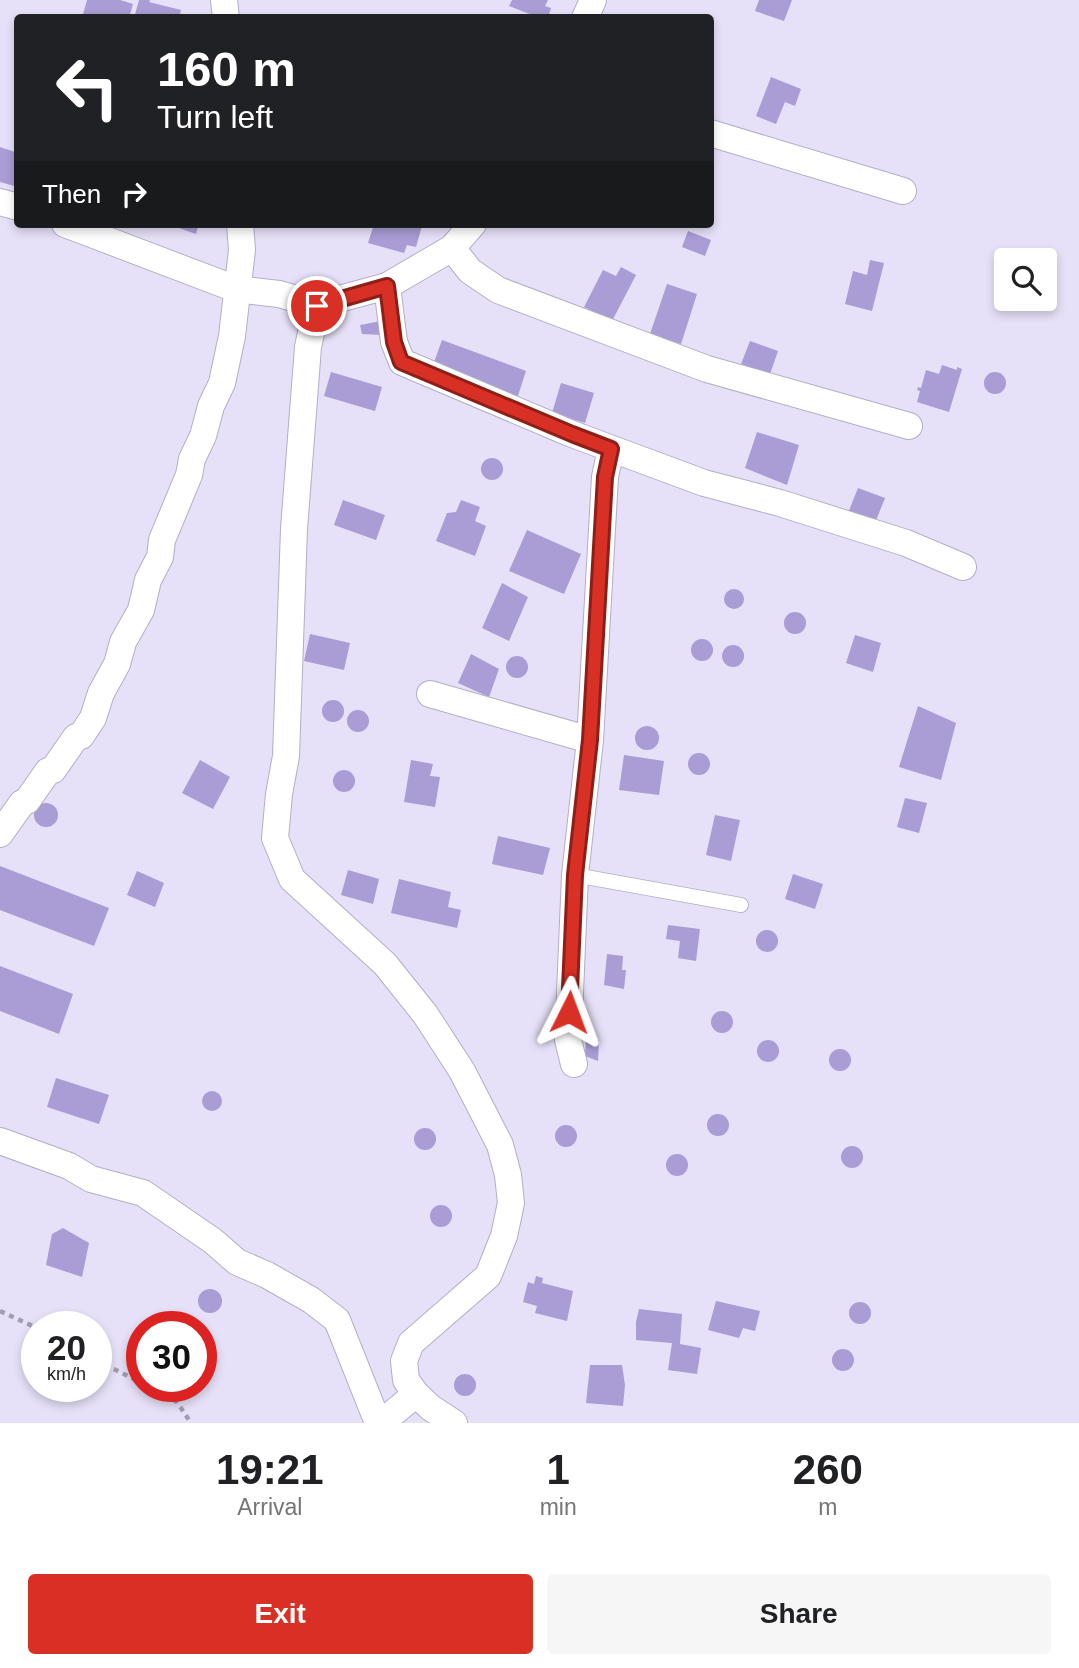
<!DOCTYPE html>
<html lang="en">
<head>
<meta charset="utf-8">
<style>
  body { margin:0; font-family:Arial,sans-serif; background:#f6f6f6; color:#202124; height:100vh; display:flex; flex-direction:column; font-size:26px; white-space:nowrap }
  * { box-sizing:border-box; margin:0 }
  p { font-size:23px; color:#757577 }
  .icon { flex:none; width:38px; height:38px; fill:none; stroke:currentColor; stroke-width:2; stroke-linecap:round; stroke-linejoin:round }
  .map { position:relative; height:1423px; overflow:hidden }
  .side { display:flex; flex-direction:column; background:#fff; flex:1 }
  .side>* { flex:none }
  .top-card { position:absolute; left:14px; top:14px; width:700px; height:214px; border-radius:7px; box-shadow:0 4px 10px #0003; background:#202124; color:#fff; overflow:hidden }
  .fabs { position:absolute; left:994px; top:248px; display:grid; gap:14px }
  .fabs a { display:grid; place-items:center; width:63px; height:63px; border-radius:7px; background:#fff; box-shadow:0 4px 10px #0003; font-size:35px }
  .speed { position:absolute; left:21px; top:1311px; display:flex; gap:14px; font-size:35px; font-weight:700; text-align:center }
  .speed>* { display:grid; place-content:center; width:91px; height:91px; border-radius:50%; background:#fff; box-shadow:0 4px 10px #0003; line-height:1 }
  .speed small { font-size:18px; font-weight:400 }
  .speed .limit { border:10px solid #d22; background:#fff; color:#111 }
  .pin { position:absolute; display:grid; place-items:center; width:60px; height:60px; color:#fff; margin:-30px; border:4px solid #fff; border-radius:50%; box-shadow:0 2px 7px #0007 }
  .me { position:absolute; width:77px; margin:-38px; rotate:3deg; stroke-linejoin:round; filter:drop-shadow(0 0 5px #0008) }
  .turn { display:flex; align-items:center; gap:24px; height:147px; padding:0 28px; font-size:32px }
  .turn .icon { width:91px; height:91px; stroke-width:2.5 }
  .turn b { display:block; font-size:49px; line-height:60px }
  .then { display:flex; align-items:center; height:66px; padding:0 28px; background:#0003; gap:14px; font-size:26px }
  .eta { display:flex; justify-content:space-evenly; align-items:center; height:119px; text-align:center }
  .eta b { font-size:42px; font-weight:600; line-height:49px }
  .primary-button { display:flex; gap:14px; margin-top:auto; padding:14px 28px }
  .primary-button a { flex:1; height:80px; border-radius:7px; background:#d93025; color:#fff; font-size:28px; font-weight:600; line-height:80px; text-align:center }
  .primary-button a+a { background:#f6f6f6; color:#202124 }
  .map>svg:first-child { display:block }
  .building { fill:#aa9cd4 }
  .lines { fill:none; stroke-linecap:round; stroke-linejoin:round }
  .lane-casing { stroke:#b3aec4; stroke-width:16 }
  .street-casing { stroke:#b3aec4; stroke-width:28 }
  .path { stroke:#a19dae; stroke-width:4.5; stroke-dasharray:5 5; stroke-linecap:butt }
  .lane { stroke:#fff; stroke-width:14 }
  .street { stroke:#fff; stroke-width:26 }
  .route-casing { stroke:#8d1f18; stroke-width:18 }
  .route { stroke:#d93025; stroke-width:12 }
</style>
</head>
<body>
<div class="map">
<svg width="1079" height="1423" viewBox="0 0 1079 1423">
  <rect width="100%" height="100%" fill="#e6e1f8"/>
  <g class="building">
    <path d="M87,0H120L133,4L129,18H82Z"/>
    <path d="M139,0H150L149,2L181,10L179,18H134Z"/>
    <path d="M512,0H548L545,6L551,8L548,18H540L509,6Z"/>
    <path d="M759,0H792L784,21L755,11Z"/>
    <path d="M771,77L801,89L795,106L785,102L776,124L756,116Z"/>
    <path d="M0,147L18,153V187L0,182Z"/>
    <path d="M167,224H199L196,234Z"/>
    <path d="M374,224H414L422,226L416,247L407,245L404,253L368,243Z"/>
    <path d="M688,231L711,240L705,256L682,247Z"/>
    <path d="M870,260L884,263L872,311L845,304L853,271L867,275Z"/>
    <path d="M621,267L636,275L612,321L584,307L603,270L616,276Z"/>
    <path d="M667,284L697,294L681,344L650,334Z"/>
    <path d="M381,321L382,335L362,334L360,325Z"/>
    <path d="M442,340L526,371L517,399L432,368Z"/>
    <path d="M750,341L778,351L770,374L741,364Z"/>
    <path d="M942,365L957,370V367L962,369L949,412L917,402L920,391L917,390L918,387L921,388L926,370L939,374Z"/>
    <path d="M331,372L382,387L375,411L324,396Z"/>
    <circle cx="995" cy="383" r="11"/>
    <path d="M561,383L594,393L585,423L552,413Z"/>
    <path d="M757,432L799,445L787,485L745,468Z"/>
    <circle cx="492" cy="469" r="11"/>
    <path d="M858,488L885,498L875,523L848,513Z"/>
    <path d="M343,500L385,515L376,540L334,525Z"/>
    <path d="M461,500L480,507L475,521L486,526L475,556L436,541L447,513L456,512Z"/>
    <path d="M527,530L581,554L564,594L509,571Z"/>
    <path d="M502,583L528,597L509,641L482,628Z"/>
    <circle cx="734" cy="599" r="10"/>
    <circle cx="795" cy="623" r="11"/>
    <path d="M310,634L350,643L344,670L304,661Z"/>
    <path d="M855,635L881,643L873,672L846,663Z"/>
    <circle cx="702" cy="650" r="11"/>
    <circle cx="733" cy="656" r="11"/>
    <path d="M471,654L499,669L489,697L458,683Z"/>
    <circle cx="517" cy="667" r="11"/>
    <circle cx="333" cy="711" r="11"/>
    <path d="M918,706L956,723L941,780L899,767Z"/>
    <circle cx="358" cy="721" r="11"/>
    <circle cx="647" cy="738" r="12"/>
    <circle cx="699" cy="764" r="11"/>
    <path d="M624,755L664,761L659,795L619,790Z"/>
    <path d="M200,760L230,777L213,809L182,793Z"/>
    <path d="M411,760L433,764L430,776L440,777L435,807L404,802Z"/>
    <circle cx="344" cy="781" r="11"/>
    <path d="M905,798L927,803L919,833L897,827Z"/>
    <circle cx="46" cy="815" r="12"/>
    <path d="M715,815L740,820L731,861L706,855Z"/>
    <path d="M498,836L550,848L543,875L492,864Z"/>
    <path d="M0,866L109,908L94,946L0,910Z"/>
    <path d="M348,870L379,879L373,904L341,895Z"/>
    <path d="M137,871L164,883L155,907L127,895Z"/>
    <path d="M793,874L823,884L815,909L785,899Z"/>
    <path d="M399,879L451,892L448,907L461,910L457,928L391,913Z"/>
    <path d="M668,925L700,929L696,961L678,958L680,941L666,939Z"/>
    <circle cx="767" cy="941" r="11"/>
    <path d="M607,954L623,956L622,970H626L624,989L604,985Z"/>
    <path d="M0,966L73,994L59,1034L0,1011Z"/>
    <circle cx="722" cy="1022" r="11"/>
    <path d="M586,1039L599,1040L598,1061L585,1056Z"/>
    <circle cx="768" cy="1051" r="11"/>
    <circle cx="840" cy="1060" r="11"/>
    <path d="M56,1078L109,1095L99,1124L47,1107Z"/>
    <circle cx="212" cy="1101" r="10"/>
    <circle cx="718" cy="1125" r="11"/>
    <circle cx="566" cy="1136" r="11"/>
    <circle cx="425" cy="1139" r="11"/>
    <circle cx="852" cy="1157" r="11"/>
    <circle cx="677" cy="1165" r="11"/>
    <circle cx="441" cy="1216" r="11"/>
    <path d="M63,1228L89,1243L82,1277L46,1265L52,1234Z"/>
    <path d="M536,1276L543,1278L542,1283L573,1291L567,1321L535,1313L537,1306L523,1302L528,1282L534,1284Z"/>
    <circle cx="210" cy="1301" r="12"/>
    <path d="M716,1301L760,1311L755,1331L743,1328L739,1338L708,1330Z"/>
    <circle cx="860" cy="1313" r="11"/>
    <path d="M639,1309L682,1314L680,1344L701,1348L697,1374L668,1370L672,1343L636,1340V1322Z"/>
    <circle cx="843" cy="1360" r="11"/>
    <path d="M590,1365H622L625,1385L623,1406L586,1403Z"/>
    <circle cx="465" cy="1385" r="11"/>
  </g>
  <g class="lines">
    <g class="lane-casing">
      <path id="lane" d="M575,875L741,905"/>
    </g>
    <g class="street-casing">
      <g id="street">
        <path d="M224,0L226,18"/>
        <path d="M585,18L593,0"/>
        <path d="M710,133L903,191"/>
        <path d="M0,202L18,207"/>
        <path d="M65,224L236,289L279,294L317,305"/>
        <path d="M452,248L470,271L498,290L707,369L909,426"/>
        <path d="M387,286L394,342L402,362L572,434L704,483L780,503L906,543L963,567"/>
        <path d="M430,694L590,740"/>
        <path d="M0,834L22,803L27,801L48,771L53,770L76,737L81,736L93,718L101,693L117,664L123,642L141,610L148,580L160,557L162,540L189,475L192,459L203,436L211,406L222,383L232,336L242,250L240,224"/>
        <path d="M574,1064L568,1040L575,875L590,740L605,477L611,449"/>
        <path d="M0,1141L69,1166L91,1179L143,1193L213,1241L237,1262L267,1275L311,1300L337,1320L378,1423"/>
        <path d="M381,1423L416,1394"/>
        <path d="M454,1423L431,1408L416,1394L406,1380L404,1361L411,1343L488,1276L504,1236L511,1203L508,1175L500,1145L462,1071L425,1014L385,964L292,879L275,838L279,794L286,756L294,529L308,347L317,305L387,286L452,248L473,224"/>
      </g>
    </g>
    <g class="path">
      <path d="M0,1311L37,1328"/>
      <path d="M96,1360L142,1383"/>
      <path d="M147,1386L177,1402L191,1423"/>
    </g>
    <use href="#lane" class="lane"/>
    <use href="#street" class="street"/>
  </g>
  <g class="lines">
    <g class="route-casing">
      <path id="route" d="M317,306L387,286L394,342L401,362L572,434L611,449L605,477L590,740L575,875L569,1012"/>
    </g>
    <use href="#route" class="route"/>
  </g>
</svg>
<div class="fabs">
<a><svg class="icon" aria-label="search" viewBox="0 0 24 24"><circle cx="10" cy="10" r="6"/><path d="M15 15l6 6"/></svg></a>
</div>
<div class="speed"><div>20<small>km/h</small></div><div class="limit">30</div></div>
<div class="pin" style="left:317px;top:306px;background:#d93025"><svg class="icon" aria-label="arrive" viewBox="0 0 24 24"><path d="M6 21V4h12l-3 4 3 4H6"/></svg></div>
<svg class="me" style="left:569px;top:1012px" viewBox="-20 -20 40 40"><path d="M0-17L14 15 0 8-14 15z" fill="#d93025" stroke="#fff" stroke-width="4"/></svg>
<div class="top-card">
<div class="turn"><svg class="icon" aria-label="left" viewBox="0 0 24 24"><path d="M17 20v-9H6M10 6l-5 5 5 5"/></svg><div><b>160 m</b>Turn left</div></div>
<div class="then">Then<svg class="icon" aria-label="right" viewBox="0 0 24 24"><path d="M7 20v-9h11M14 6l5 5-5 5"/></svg></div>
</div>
</div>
<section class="side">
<div class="eta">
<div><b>19:21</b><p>Arrival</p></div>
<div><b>1</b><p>min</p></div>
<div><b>260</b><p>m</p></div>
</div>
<div class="primary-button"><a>Exit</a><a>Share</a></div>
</section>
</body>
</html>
